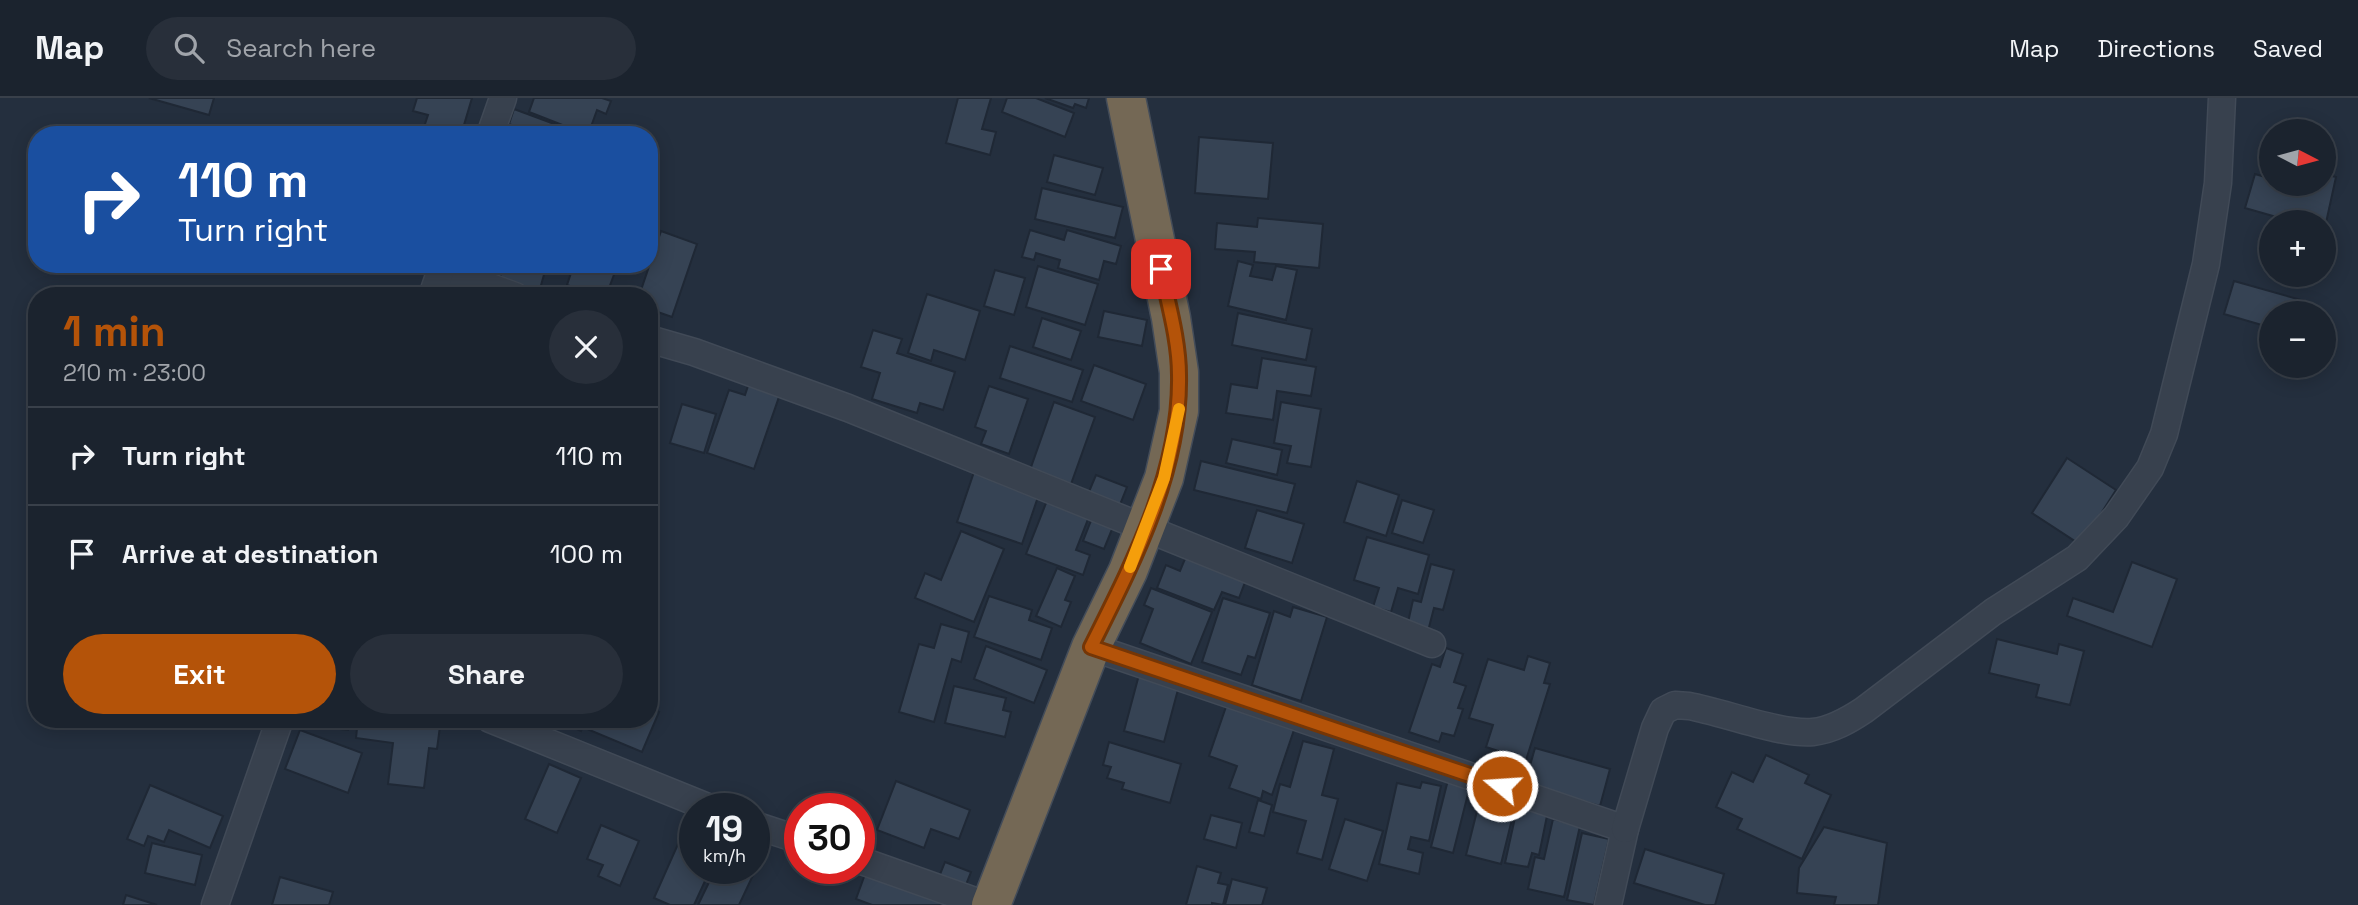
<!DOCTYPE html>
<html lang="en">
<head>
<meta charset="utf-8">
<style>
  body { margin:0; font-family:"Space Grotesk",sans-serif; background:#282f3a; color:#f1f3f6; height:100vh; display:flex; flex-direction:column; font-size:26px; white-space:nowrap }
  * { box-sizing:border-box; margin:0 }
  p { font-size:23px; color:#a0a4aa }
  .icon { flex:none; width:38px; height:38px; fill:none; stroke:currentColor; stroke-width:2; stroke-linecap:round; stroke-linejoin:round }
  .map { position:relative; flex:1; overflow:hidden }
  .panel { position:absolute; left:28px; top:189px; width:630px; height:441px; display:flex; flex-direction:column; background:#1b232e; border-radius:28px; box-shadow:0 4px 18px #0003,0 0 0 2px #39404a }
  .panel>* { flex:none }
  .guide { position:absolute; left:28px; top:28px; width:630px; height:147px; border-radius:28px; box-shadow:0 4px 18px #0003,0 0 0 2px #39404a; background:#1a4fa0; color:#fff; overflow:hidden }
  .needle { width:46px; rotate:96deg }
  .fabs { position:absolute; left:2259px; top:21px; display:grid; gap:14px }
  .fabs a { display:grid; place-items:center; width:77px; height:77px; border-radius:50%; background:#1b232e; box-shadow:0 4px 18px #0003,0 0 0 2px #39404a; font-size:35px }
  .speed { position:absolute; left:679px; top:695px; display:flex; gap:14px; font-size:35px; font-weight:700; text-align:center }
  .speed>* { display:grid; place-content:center; width:91px; height:91px; border-radius:50%; background:#1b232e; box-shadow:0 4px 18px #0003,0 0 0 2px #39404a; line-height:1 }
  .speed small { font-size:18px; font-weight:400 }
  .speed .limit { border:10px solid #d22; background:#fff; color:#111 }
  .pin { position:absolute; display:grid; place-items:center; width:60px; height:60px; color:#fff; margin:-30px; border-radius:14px; box-shadow:0 4px 10px #0006 }
  .me { position:absolute; width:77px; margin:-38px; rotate:288deg; stroke-linejoin:round; filter:drop-shadow(0 0 5px #0008) }
  .turn { display:flex; align-items:center; gap:24px; height:147px; padding:0 35px; font-size:32px }
  .turn .icon { width:91px; height:91px; stroke-width:2.5 }
  .turn b { display:block; font-size:49px; line-height:60px }
  .round { display:grid; place-items:center; flex:none; width:74px; height:74px; border-radius:37px; background:#282f3a }
  .overview { display:flex; align-items:center; justify-content:space-between; height:119px; padding:0 35px }
  h1 { font-size:42px; font-weight:700; line-height:52px; color:#b45309 }
  .button { display:flex; gap:14px; margin-top:auto; padding:14px 35px }
  .button a { flex:1; height:80px; border-radius:42px; background:#b45309; color:#fff; font-size:28px; font-weight:700; line-height:80px; text-align:center }
  .button a+a { background:#282f3a; color:#f1f3f6 }
  ul { padding:0; list-style:none }
  li { display:flex; align-items:center; gap:21px; height:98px; padding:0 35px; border-top:2px solid #39404a }
  li div { flex:1 }
  li b { display:block; font-size:26px }
  li em { font-style:normal }
  header { display:flex; align-items:center; gap:42px; box-sizing:border-box; height:98px; padding:0 35px; background:#1b232e; border-bottom:2px solid #39404a }
  header strong { font-size:33px }
  nav { display:flex; gap:38px; margin-inline-start:auto; font-size:24px }
  .search { width:490px; height:63px; background:#282f3a; display:flex; align-items:center; gap:18px; box-sizing:border-box; padding:0 24px; border-radius:38px; color:#a0a4aa; font-size:26px }
  .map>svg:first-child { display:block }
  .building { fill:#364354; stroke:#1f2835; stroke-width:2 }
  .lines { fill:none; stroke-linecap:round; stroke-linejoin:round }
  .street-casing { stroke:#414a57; stroke-width:29 }
  .highway-casing { stroke:#434c59; stroke-width:41 }
  .street { stroke:#38414e; stroke-width:26 }
  .highway { stroke:#746855; stroke-width:38 }
  .route-casing { stroke:#753606; stroke-width:18 }
  .route { stroke:#b45309; stroke-width:12 }
  .slow { stroke:#f59e0b; stroke-width:12 }
</style>
</head>
<body>
<header>
<strong>Map</strong>
<div class="search"><svg class="icon" aria-label="search" viewBox="0 0 24 24"><circle cx="10" cy="10" r="6"/><path d="M15 15l6 6"/></svg>Search here</div>
<nav><a>Map</a><a>Directions</a><a>Saved</a></nav>
</header>
<div class="map">
<svg width="2358" height="807" viewBox="0 0 2358 807">
  <rect width="100%" height="100%" fill="#242f3e"/>
  <g class="building">
    <path d="M149,0H214L209,17Z"/>
    <path d="M417,0H472L461,37H449L424,29L428,17L413,13Z"/>
    <path d="M534,0H602L611,3L606,16L597,12L588,37L529,14Z"/>
    <path d="M958,0H991L982,31L996,34L990,57L946,45Z"/>
    <path d="M1007,0H1036L1074,15L1065,39L1002,14Z"/>
    <path d="M1045,0H1089L1086,10L1075,6L1073,10Z"/>
    <path d="M514,11L584,37H529L530,34L509,26Z"/>
    <path d="M1199,39L1273,45L1268,101L1195,95Z"/>
    <path d="M1054,57L1103,70L1095,97L1047,84Z"/>
    <path d="M2255,76L2272,81V86H2288L2307,91L2309,86H2324V76L2336,79L2324,134V124H2294L2245,110Z"/>
    <path d="M1042,90L1123,109L1115,140L1035,121Z"/>
    <path d="M1258,120L1323,126L1319,170L1254,164L1255,154L1215,151L1217,125L1257,129Z"/>
    <path d="M1030,132L1064,142L1067,132L1121,148L1116,166L1104,163L1099,182L1058,170L1060,162L1036,155L1034,162L1022,159Z"/>
    <path d="M661,133L697,146L672,219L649,211V198H639Z"/>
    <path d="M1238,163L1253,167L1250,178L1272,182L1276,168L1297,172L1286,222L1228,208Z"/>
    <path d="M467,166H547L538,198L498,187L501,176Z"/>
    <path d="M574,166H618L606,198H597L567,187Z"/>
    <path d="M1038,168L1098,186L1085,227L1026,209Z"/>
    <path d="M995,172L1025,180L1014,217L984,208Z"/>
    <path d="M2234,183L2308,204L2305,215H2272V230L2224,216Z"/>
    <path d="M927,196L980,213L965,262L934,252L931,263L908,255Z"/>
    <path d="M1104,213L1147,222L1142,248L1098,239Z"/>
    <path d="M1238,215L1312,231L1306,262L1232,247Z"/>
    <path d="M1042,220L1081,233L1071,262L1033,249Z"/>
    <path d="M873,232L902,241L897,255L955,274L943,312L920,305L917,315L872,301L880,275L861,269Z"/>
    <path d="M1010,248L1083,272L1072,304L1000,280Z"/>
    <path d="M1262,260L1316,269L1311,298L1277,293L1273,322L1226,315L1231,286L1257,290Z"/>
    <path d="M1094,267L1146,286L1133,322L1081,303Z"/>
    <path d="M749,285L780,296L754,371L707,355L729,292L745,297Z"/>
    <path d="M989,288L1028,301L1009,356L981,346L986,333L975,329Z"/>
    <path d="M1054,304L1095,319L1071,386L1030,372Z"/>
    <path d="M1281,304L1321,311L1311,369L1287,365L1291,348L1274,345Z"/>
    <path d="M682,306L716,316L704,355L670,345Z"/>
    <path d="M1232,341L1282,352L1277,377L1226,365Z"/>
    <path d="M2067,360L2116,392L2081,447L2032,415Z"/>
    <path d="M1201,363L1295,386L1287,415L1194,392Z"/>
    <path d="M974,374L1039,396L1022,446L957,424Z"/>
    <path d="M1096,377L1127,389L1119,409L1088,396Z"/>
    <path d="M1357,383L1399,397L1386,438L1344,424Z"/>
    <path d="M1050,395L1092,411L1076,452L1090,457L1083,477L1026,456Z"/>
    <path d="M1402,402L1434,412L1423,445L1392,435Z"/>
    <path d="M1257,412L1304,426L1292,465L1245,450Z"/>
    <path d="M1094,415L1115,424L1104,451L1083,443Z"/>
    <path d="M961,433L1004,451L974,524L915,500L925,475L941,482Z"/>
    <path d="M1367,439L1429,457L1418,496L1398,490L1391,514L1373,509L1379,490L1354,482Z"/>
    <path d="M1187,456L1247,479L1239,500L1222,494L1214,512L1157,490L1166,467L1180,473Z"/>
    <path d="M2132,464L2177,481L2152,549L2067,518L2073,500L2113,514Z"/>
    <path d="M1431,466L1454,472L1443,512L1434,510L1427,537L1407,529L1413,502L1421,504Z"/>
    <path d="M1057,470L1075,478L1065,502L1071,504L1061,529L1036,518Z"/>
    <path d="M1151,490L1212,514L1191,566L1140,545L1153,511L1144,507Z"/>
    <path d="M989,498L1032,512L1029,522L1052,530L1041,562L974,539Z"/>
    <path d="M1223,500L1270,515L1255,560L1248,558L1241,577L1202,564Z"/>
    <path d="M1293,509L1327,519L1301,603L1252,587L1274,513L1290,519Z"/>
    <path d="M941,526L969,534L961,564L952,561L934,624L899,614L919,546L934,550Z"/>
    <path d="M1997,541L2057,556L2059,546L2084,553L2070,607L2036,599L2039,587L1989,575Z"/>
    <path d="M986,548L1047,572L1034,605L974,581Z"/>
    <path d="M1446,550L1463,556L1454,584L1466,588L1458,610L1463,611L1454,638L1442,635L1439,644L1409,634L1432,566L1440,569Z"/>
    <path d="M1528,558L1550,565L1544,585L1550,586L1526,662L1486,649L1493,627L1469,620L1488,561L1524,572Z"/>
    <path d="M1140,573L1180,584L1164,644L1124,633Z"/>
    <path d="M954,588L1006,600L1003,612L1011,614L1005,639L945,625Z"/>
    <path d="M1228,603L1296,626L1272,697L1263,693L1261,701L1229,690L1237,668L1209,658Z"/>
    <path d="M649,610L659,614L642,654L587,631L591,621H649Z"/>
    <path d="M314,621H349L348,632L313,628Z"/>
    <path d="M358,621H441L437,651L429,650L424,690L388,686L393,645L356,640Z"/>
    <path d="M554,621H586L581,633Z"/>
    <path d="M300,632L362,655L348,695L285,671Z"/>
    <path d="M1303,643L1334,651L1322,697L1338,701L1322,762L1297,755L1306,723L1273,714L1280,686L1290,689Z"/>
    <path d="M1109,644L1181,666L1170,705L1122,691L1124,685L1107,680L1111,669L1103,667Z"/>
    <path d="M1535,650L1610,671L1600,708L1548,693L1523,692Z"/>
    <path d="M1766,657L1809,677L1805,685L1831,697L1802,761L1737,731L1742,721L1716,709L1732,674L1753,684Z"/>
    <path d="M549,666L581,680L557,735L525,721Z"/>
    <path d="M1448,682L1470,688L1453,755L1431,749Z"/>
    <path d="M896,683L970,712L959,741L931,731L924,750L877,732Z"/>
    <path d="M1422,684L1441,688L1429,743L1411,739L1408,751L1423,755L1419,776L1379,766L1397,685L1420,690Z"/>
    <path d="M150,687L223,718L210,750L169,732L164,744L148,738L144,748L127,741Z"/>
    <path d="M1481,697L1510,704L1508,711L1514,713L1501,766L1466,757Z"/>
    <path d="M1258,702L1272,707L1264,738L1249,734Z"/>
    <path d="M1518,706L1548,713L1539,757L1532,755L1528,769L1505,765Z"/>
    <path d="M1211,717L1242,725L1236,750L1204,741Z"/>
    <path d="M1345,721L1383,733L1367,783L1329,771Z"/>
    <path d="M1553,721L1580,728L1564,799L1528,791L1535,759L1544,761Z"/>
    <path d="M601,727L639,743L620,788L598,778L603,767L587,761Z"/>
    <path d="M686,728L695,732V770H711L694,807H670L654,800Z"/>
    <path d="M1824,729L1887,745L1878,807H1834L1836,799L1797,795L1799,770Z"/>
    <path d="M1582,735L1609,741L1594,807L1567,802Z"/>
    <path d="M152,745L202,757L195,787L145,775Z"/>
    <path d="M1645,751L1724,776L1715,807H1705L1634,785Z"/>
    <path d="M945,764L971,774L963,794L937,784Z"/>
    <path d="M868,768L959,807H872L856,801Z"/>
    <path d="M1197,768L1221,775L1218,785L1228,787L1223,807L1212,805V807H1186Z"/>
    <path d="M716,770H748L755,773L739,807H698Z"/>
    <path d="M280,779L333,794L329,807H272Z"/>
    <path d="M1232,781L1267,790L1262,807H1225Z"/>
    <path d="M126,797L157,807H123Z"/>
  </g>
  <g class="lines">
    <g class="street-casing">
      <g id="street">
        <path d="M490,37L503,0"/>
        <path d="M441,171L515,198"/>
        <path d="M432,198L443,166"/>
        <path d="M649,241L694,254L848,310L1432,546"/>
        <path d="M1091,549L1625,731L1608,807"/>
        <path d="M490,621L710,710"/>
        <path d="M754,727L800,742"/>
        <path d="M1625,731L1655,630L1663,613L1675,607L1689,608C1723,614 1781,637 1813,634C1832,632 1849,622 1864,612L1993,514L2077,460L2116,419L2150,370L2164,336L2206,166L2218,85L2222,0"/>
        <path d="M859,762L986,807"/>
        <path d="M215,807L280,621"/>
      </g>
    </g>
    <g class="highway-casing">
      <path id="highway" d="M991,807L1091,549L1128,473L1164,380L1179,313V274L1171,220L1126,0"/>
    </g>
    <use href="#street" class="street"/>
    <use href="#highway" class="highway"/>
  </g>
  <g class="lines">
    <g class="route-casing">
      <path id="route" d="M1161,171C1168,205 1179,242 1179,277C1181,373 1133,465 1091,549L1502,688"/>
    </g>
    <use href="#route" class="route"/>
    <path class="slow" d="M1130,469L1164,380L1179,311"/>
  </g>
</svg>
<div class="fabs">
<a><svg class="needle" viewBox="-14 -14 28 28"><path d="M0-13l5 13h-10z" fill="#e53935"/><path d="M0 13l5-13h-10z" fill="#a0a4aa"/></svg></a>
<a>+</a>
<a>−</a>
</div>
<div class="speed"><div>19<small>km/h</small></div><div class="limit">30</div></div>
<div class="pin" style="left:1161px;top:171px;background:#d93025"><svg class="icon" aria-label="arrive" viewBox="0 0 24 24"><path d="M6 21V4h12l-3 4 3 4H6"/></svg></div>
<svg class="me" style="left:1502px;top:688px" viewBox="-20 -20 40 40"><circle r="17" fill="#b45309" stroke="#fff" stroke-width="3"/><path d="M0-11L8 9 0 5-8 9z" fill="#fff"/></svg>
<div class="guide">
<div class="turn"><svg class="icon" aria-label="right" viewBox="0 0 24 24"><path d="M7 20v-9h11M14 6l5 5-5 5"/></svg><div><b>110 m</b>Turn right</div></div>
</div>
<section class="panel">
<div class="overview"><div><h1>1 min</h1><p>210 m · 23:00</p></div><a class="round"><svg class="icon" aria-label="close" viewBox="0 0 24 24"><path d="M6 6l12 12M18 6L6 18"/></svg></a></div>
<ul>
<li><svg class="icon" aria-label="right" viewBox="0 0 24 24"><path d="M7 20v-9h11M14 6l5 5-5 5"/></svg><div><b>Turn right</b></div><em>110 m</em></li>
<li><svg class="icon" aria-label="arrive" viewBox="0 0 24 24"><path d="M6 21V4h12l-3 4 3 4H6"/></svg><div><b>Arrive at destination</b></div><em>100 m</em></li>
</ul>
<div class="button"><a>Exit</a><a>Share</a></div>
</section>
</div>
</body>
</html>
